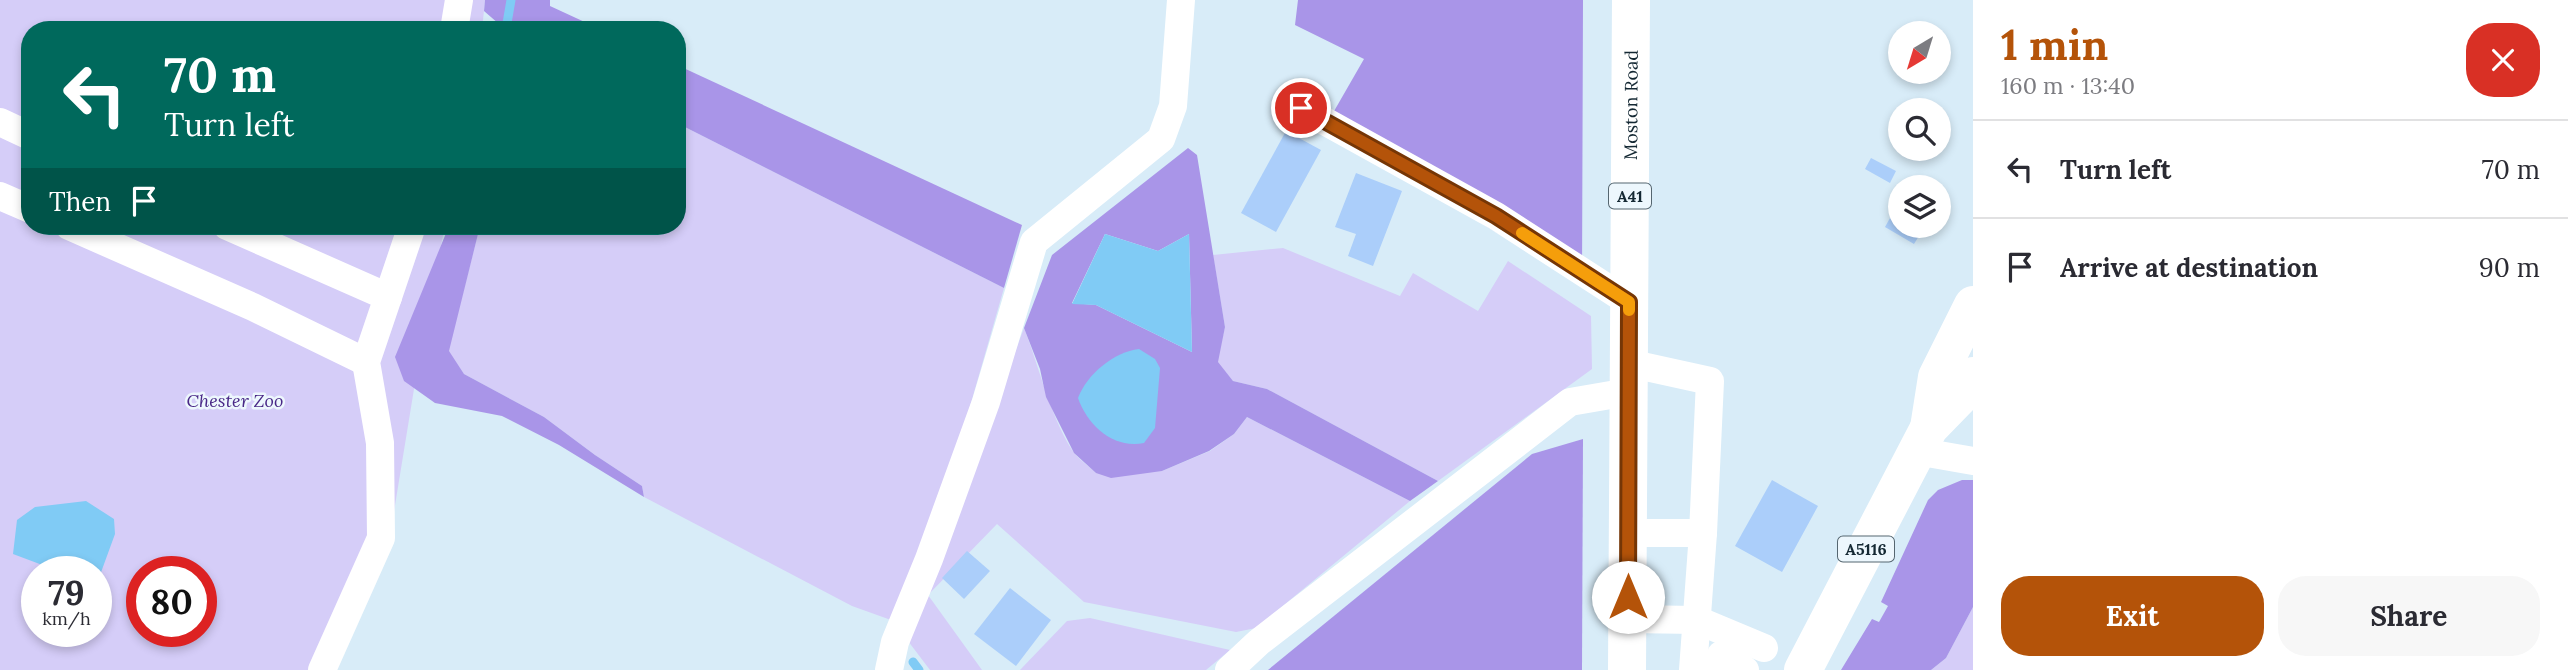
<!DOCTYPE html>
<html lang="en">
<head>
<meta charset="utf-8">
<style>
  body { margin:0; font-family:Lora,serif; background:#f7f7f7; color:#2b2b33; height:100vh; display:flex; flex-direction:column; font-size:26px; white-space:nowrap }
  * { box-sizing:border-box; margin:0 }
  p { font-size:23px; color:#7c7c81 }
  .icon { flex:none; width:38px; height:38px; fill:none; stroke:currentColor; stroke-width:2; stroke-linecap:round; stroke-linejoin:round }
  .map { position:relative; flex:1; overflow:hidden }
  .sheet { display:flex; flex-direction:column; background:#fff; width:595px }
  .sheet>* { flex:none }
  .top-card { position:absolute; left:21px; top:21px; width:665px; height:214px; border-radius:28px; box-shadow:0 4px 10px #0003; background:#00695c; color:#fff; overflow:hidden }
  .needle { width:46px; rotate:218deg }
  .buttons { position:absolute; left:1888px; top:21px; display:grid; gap:14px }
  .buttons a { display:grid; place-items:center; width:63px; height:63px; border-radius:50%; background:#fff; box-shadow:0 4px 10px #0003; font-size:35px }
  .speed { position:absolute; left:21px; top:556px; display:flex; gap:14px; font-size:35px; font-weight:700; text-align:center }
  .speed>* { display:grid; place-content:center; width:91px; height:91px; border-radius:50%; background:#fff; box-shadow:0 4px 10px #0003; line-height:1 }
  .speed small { font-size:18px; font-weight:400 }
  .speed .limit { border:10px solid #d22; background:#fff; color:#111 }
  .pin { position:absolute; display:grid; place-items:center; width:60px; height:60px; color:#fff; margin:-30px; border:4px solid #fff; border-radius:50%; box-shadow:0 2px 7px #0007 }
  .me { position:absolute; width:77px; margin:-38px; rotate:0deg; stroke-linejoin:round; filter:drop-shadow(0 0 5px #0008) }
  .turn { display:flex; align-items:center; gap:24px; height:147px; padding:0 28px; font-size:32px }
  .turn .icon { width:91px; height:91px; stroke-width:2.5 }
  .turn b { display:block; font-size:49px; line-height:60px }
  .then { display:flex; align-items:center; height:66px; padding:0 28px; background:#0003; gap:14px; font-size:26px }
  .round { display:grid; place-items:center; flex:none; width:74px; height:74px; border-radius:28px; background:#f7f7f7 }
  .overview { display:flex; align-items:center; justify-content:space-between; height:119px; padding:0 28px }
  h1 { font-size:42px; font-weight:800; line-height:52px; color:#b45309 }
  .cta { display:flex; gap:14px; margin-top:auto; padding:14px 28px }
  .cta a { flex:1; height:80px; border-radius:28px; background:#b45309; color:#fff; font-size:28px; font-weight:800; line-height:80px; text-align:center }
  .cta a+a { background:#f7f7f7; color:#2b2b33 }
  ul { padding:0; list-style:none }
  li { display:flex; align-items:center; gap:21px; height:98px; padding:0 28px; border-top:2px solid #e1e1e2 }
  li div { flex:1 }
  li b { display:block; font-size:26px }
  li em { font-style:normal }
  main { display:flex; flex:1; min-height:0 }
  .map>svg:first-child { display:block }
  .green { fill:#d5cdf8; fill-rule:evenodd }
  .forest { fill:#a995e8; fill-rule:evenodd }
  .water { fill:#80cbf5 }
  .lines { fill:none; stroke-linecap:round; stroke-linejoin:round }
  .stream { stroke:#80cbf5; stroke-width:9 }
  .building { fill:#abcefa }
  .minor { stroke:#fff; stroke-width:28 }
  .highway { stroke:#fff; stroke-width:38 }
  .route-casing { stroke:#753606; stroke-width:18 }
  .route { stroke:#b45309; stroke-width:12 }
  .slow { stroke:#f59e0b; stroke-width:12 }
  .labels { text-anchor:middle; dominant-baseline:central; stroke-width:5; stroke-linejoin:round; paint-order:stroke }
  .shield { fill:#edf7fd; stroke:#556670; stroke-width:2 }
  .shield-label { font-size:16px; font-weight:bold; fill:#142833 }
  .street-label { font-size:18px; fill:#142833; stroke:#edf7fd }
  .park-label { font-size:18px; font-style:italic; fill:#492887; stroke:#edf7fd }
</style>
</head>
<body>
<main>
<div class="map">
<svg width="1973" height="670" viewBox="0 0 1973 670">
  <rect width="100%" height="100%" fill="#d8ecf8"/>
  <g class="green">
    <path d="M0,0H485L482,30H30V226H445L423,334L389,542L331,670H0ZM37,572H96V632H37ZM142,572H201V632H142Z"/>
    <path d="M677,123L1004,288L954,462L891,620L852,606L644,497L642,486L595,455L544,417L464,374L448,351L480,226H677Z"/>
    <path d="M1283,248L1400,296L1413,273L1478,311L1508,261L1591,316L1592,369L1438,481L1267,389L1233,381L1217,362L1225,327L1213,255Z"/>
    <path d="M1024,328C1040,369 1049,413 1072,450C1078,459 1089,466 1096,473L1162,471L1210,451L1234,434L1247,417L1410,501L1256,628L1236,632L1084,602L997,524L928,595L982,670H930L908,641Z"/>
    <path d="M1973,607V670H1931L1946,658Z"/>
    <path d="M1090,618L1230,650L1206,670H1020L1067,621Z"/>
  </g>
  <g class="forest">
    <path d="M485,0H550V6L602,30H498L499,24L484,11Z"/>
    <path d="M1298,0H1583L1582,285L1416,183L1322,132L1364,59L1295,25Z"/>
    <path d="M677,65L1022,225L1004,288L677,123Z"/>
    <path d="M1188,148L1197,155L1225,327L1218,362L1233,381L1267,389L1438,481L1410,501L1247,417L1234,434L1209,451L1162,471L1111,478L1096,473L1074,453L1046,397L1040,369L1024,328L1052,255ZM1105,234L1158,251L1189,234L1192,352L1096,305L1072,303Z"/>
    <path d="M449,226H480L449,351L464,374L544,417L595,455L642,486L644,497L559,445L502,416L435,403L404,381L395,357Z"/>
    <path d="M1583,439L1582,670H1268L1532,454Z"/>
    <path d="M1962,480H1973V607L1946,658L1931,670H1841L1872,619L1879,622L1888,606L1881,602L1928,500L1938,490Z"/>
  </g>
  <g class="water">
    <path d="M1105,234L1158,251L1189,234L1192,352L1096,305L1072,304Z"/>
    <path d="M1139,349L1155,359L1160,368L1155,428L1144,443C1113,449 1088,426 1078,398C1087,374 1114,352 1139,349Z"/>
    <path d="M86,501L114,519L115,534L96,586V572H54L45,566L13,554L17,520L35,507Z"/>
  </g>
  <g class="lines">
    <g class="stream">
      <path d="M506,29L511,0"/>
      <path d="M913,662L919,670"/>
    </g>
  </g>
  <g class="building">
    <path d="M1286,131L1321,150L1276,232L1241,213Z"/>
    <path d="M1871,158L1896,171L1890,183L1865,169Z"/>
    <path d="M1356,173L1402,191L1373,266L1348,256L1356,234L1335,227Z"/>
    <path d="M1900,200V226H1925L1914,244L1885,227Z"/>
    <path d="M1772,480L1818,506L1782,572L1735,546Z"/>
    <path d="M967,551L990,571L964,599L942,578Z"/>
    <path d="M1010,588L1051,620L1016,666L974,634Z"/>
  </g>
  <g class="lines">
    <g class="minor">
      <path d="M454,30L459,0"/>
      <path d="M1301,108L1496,216L1629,302"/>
      <path d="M0,122L30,136"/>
      <path d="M0,196L30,209"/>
      <path d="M69,226L253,307L366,362"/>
      <path d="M227,226L388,297"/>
      <path d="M1916,451L1973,461"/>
      <path d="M1628,533H1703L1710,381L1628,363"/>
      <path d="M1628,619L1697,620L1764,648"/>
      <path d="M322,670L381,538L380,443L366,362L412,226"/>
      <path d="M889,670L895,642L929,559L986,402L1034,242L1161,139L1173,106L1181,0"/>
      <path d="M1229,670L1259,642L1570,402L1628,392"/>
      <path d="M1693,670L1703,533"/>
      <path d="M1714,670L1721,655L1745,670"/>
    </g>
    <g class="highway">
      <path d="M1929,428L1937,377L1973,305"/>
      <path id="s1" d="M1627,670L1631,0"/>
      <path d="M1803,670L1929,428L1966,390L1973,376"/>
    </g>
  </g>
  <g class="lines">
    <g class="route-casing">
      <path id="route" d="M1301,108L1496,216L1629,302L1628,597"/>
    </g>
    <use href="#route" class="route"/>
    <path class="slow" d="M1522,233L1629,302V310"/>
  </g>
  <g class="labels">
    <g class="shield">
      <rect x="1609" y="183.5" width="42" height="25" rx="5"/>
      <rect x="1838" y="536.5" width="56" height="25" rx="5"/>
    </g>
    <g class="shield-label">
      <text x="1630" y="196">A41</text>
      <text x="1866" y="549">A5116</text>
    </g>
    <g class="street-label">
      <text stroke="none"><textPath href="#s1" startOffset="565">Moston Road</textPath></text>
    </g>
    <g class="park-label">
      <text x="235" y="400">Chester Zoo</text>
    </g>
  </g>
</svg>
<div class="buttons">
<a><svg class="needle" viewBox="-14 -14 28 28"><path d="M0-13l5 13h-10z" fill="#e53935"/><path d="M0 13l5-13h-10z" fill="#7c7c81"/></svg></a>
<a><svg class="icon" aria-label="search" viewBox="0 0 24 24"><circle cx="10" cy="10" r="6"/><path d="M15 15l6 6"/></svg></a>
<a><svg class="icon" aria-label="layers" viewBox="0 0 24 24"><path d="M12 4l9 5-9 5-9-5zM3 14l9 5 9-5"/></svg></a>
</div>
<div class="speed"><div>79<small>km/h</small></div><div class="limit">80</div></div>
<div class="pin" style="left:1301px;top:108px;background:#d93025"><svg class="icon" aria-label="arrive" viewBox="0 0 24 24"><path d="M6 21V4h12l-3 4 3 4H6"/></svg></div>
<svg class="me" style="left:1628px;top:597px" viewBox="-20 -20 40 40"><circle r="19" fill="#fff"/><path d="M0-13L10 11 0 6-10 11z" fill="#b45309"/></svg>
<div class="top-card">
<div class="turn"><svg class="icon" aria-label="left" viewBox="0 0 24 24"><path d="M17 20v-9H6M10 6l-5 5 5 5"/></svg><div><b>70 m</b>Turn left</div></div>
<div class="then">Then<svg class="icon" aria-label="arrive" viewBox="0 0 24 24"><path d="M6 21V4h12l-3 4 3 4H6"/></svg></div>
</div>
</div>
<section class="sheet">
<div class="overview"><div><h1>1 min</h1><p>160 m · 13:40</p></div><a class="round" style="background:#d93025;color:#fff"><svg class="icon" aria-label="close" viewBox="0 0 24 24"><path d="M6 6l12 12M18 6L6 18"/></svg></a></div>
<ul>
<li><svg class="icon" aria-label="left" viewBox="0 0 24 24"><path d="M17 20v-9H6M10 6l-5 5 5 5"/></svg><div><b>Turn left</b></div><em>70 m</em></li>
<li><svg class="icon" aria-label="arrive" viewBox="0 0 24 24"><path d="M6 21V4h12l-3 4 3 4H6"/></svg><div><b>Arrive at destination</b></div><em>90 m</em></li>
</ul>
<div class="cta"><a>Exit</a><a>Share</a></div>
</section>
</main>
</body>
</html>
